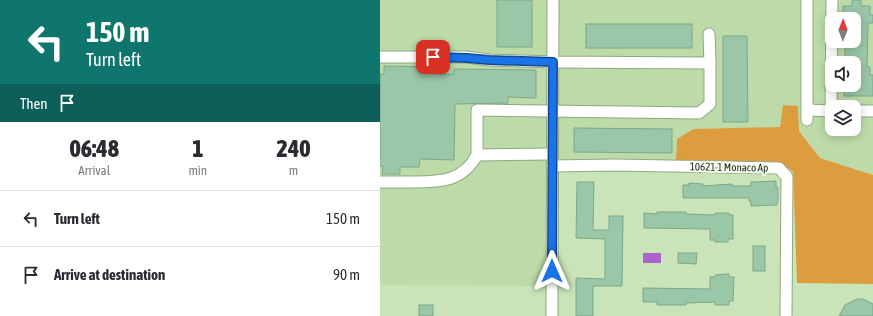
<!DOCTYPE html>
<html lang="en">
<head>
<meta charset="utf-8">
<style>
  body { margin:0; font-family:"Asap Condensed",sans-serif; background:#f7f7f7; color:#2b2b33; height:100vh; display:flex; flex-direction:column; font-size:15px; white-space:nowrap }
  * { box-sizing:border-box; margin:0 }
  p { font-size:13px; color:#7c7c81 }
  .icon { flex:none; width:22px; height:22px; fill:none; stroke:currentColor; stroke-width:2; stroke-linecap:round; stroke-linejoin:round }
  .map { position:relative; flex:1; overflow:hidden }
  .side { display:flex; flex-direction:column; background:#fff; width:380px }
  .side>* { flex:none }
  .guide { background:#0f766e; color:#fff; overflow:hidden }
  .needle { width:26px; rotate:1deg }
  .controls { position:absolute; left:445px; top:12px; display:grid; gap:8px }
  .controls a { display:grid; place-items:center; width:36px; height:36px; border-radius:8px; background:#fff; box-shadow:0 2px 10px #0003; font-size:20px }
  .pin { position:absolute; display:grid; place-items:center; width:34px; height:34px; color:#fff; margin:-17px; border-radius:8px; box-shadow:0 2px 6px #0006 }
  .me { position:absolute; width:44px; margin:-22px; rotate:0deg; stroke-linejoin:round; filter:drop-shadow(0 0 3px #0008) }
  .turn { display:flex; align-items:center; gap:14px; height:84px; padding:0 20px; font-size:18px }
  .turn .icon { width:52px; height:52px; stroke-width:2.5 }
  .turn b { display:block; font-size:28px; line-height:34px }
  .then { display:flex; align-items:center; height:38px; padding:0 20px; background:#0003; gap:8px; font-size:15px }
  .eta { display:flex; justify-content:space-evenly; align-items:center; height:68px; text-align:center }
  .eta b { font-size:24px; font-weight:800; line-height:28px }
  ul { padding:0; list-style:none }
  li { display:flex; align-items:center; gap:12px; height:56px; padding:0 20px; border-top:1px solid #e1e1e2 }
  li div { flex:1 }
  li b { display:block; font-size:15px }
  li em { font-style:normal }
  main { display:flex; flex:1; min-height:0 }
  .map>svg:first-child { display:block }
  .built { fill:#bcdba9; fill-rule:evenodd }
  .forest { fill:#dd9d3e }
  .water { fill:#a963cb }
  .building { fill:#9ac7a7; stroke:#7ca889 }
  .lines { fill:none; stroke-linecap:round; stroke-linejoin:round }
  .minor-casing { stroke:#8fa87e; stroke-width:13 }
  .minor { stroke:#fff; stroke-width:11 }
  .route-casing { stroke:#114b97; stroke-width:10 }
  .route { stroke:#1a73e8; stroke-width:7 }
  .labels { text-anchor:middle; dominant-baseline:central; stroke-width:4; stroke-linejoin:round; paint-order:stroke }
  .street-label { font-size:11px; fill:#1b2515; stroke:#f6fef1 }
</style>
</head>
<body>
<main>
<section class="side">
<div class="guide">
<div class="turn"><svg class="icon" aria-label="left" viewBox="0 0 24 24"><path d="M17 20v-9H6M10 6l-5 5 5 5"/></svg><div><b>150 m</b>Turn left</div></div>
<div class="then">Then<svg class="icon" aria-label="arrive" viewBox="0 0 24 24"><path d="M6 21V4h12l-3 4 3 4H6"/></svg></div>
</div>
<div class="eta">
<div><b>06:48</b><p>Arrival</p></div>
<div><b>1</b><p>min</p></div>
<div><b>240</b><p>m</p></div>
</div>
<ul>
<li><svg class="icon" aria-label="left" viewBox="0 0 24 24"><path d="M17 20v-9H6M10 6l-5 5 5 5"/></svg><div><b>Turn left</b></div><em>150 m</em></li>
<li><svg class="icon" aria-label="arrive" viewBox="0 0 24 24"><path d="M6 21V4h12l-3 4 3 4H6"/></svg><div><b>Arrive at destination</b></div><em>90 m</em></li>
</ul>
</section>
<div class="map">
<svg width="493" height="316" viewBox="0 0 493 316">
  <rect width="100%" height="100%" fill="#c9e4b8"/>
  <g class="built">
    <path d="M0,0H168L166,286L0,285Z"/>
    <path d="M179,0H493V175L440,158L419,131L418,106L403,105L400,127L312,129L297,139L296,160L177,161ZM452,19H474V41H452ZM452,63H474V85H452ZM452,107H474V129H452Z"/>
  </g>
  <path class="forest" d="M403,105L418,106L419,131L440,158L493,175V284L417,283L413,172L400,162L296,160L297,139L313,129L400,127Z"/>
  <rect class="water" x="263" y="253" width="18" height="10"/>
  <g class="building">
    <rect x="117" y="0" width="35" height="47"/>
    <path d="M472,0H481V6H490V15H493V23H488L487,67H490V75H493V96H464V85H474V63H465V41H474V19H463V6H472Z"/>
    <rect x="206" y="24" width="106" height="24"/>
    <path d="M343,36H367L368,122H343Z"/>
    <path d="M4,66L58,67L57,74H74V69L156,70V98L128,97V103L75,104L74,160L40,159L39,167H20V174H2L3,166H0V74H4Z"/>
    <path d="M194,128L292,129V153L194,152Z"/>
    <path d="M396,181V187H398V202H397V205L371,206V201H369V198H303V185H309V183L323,184V186L352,184V186H371V182Z"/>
    <path d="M197,182H214L213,230H229V216H243L242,286H213V316H196V278L225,279V239L196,238Z"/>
    <path d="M277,212H306V214L335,215V213H349V215H353V239H348V242H335V240H330V229L264,228V213L277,214Z"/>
    <rect x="373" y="246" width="12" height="25"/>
    <path d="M298,253H317L316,264L298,263Z"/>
    <path d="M349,274V277H354L353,301H349V305H335V302L306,303V305H277V302H263V288L330,289V277H335V275Z"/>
    <path d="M477,299H483L493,304V316H459L465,305Z"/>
    <rect x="39" y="305" width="14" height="11"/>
  </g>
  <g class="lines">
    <g class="minor-casing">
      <g id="minor">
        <path d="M329,34L330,63"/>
        <path d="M0,57H87L109,60L173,62L330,63V104L319,113L97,110V155"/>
        <path d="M427,110L452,111"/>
        <path d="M451,111L452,0"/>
        <path d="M474,111H493"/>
        <path d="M427,120V0"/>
        <path d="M172,166L236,165L399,168L407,177L406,316"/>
        <path d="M0,182C12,182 23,182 35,182C61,182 83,181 97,155L172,154"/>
        <path d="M172,316L173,0"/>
      </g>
    </g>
    <use href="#minor" class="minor"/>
  </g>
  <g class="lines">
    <g class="route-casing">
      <path id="route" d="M53,57L87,58L109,60L173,62L172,271"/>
    </g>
    <use href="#route" class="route"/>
  </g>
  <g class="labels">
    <g class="street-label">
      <text transform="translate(349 167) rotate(1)">10621-1 Monaco Ap</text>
    </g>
  </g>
</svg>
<div class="controls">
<a><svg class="needle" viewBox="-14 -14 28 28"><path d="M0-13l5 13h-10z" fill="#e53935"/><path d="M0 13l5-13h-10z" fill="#7c7c81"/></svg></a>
<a><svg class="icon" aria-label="sound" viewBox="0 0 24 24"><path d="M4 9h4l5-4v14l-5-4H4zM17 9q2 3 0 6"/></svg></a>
<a><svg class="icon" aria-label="layers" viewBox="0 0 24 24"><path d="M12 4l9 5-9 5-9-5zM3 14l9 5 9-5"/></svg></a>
</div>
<div class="pin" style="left:53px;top:57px;background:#d93025"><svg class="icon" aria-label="arrive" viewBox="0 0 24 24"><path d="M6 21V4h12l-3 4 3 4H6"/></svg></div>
<svg class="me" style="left:172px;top:271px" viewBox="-20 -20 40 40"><path d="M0-17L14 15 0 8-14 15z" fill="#1a73e8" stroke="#fff" stroke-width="4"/></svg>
</div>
</main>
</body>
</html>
